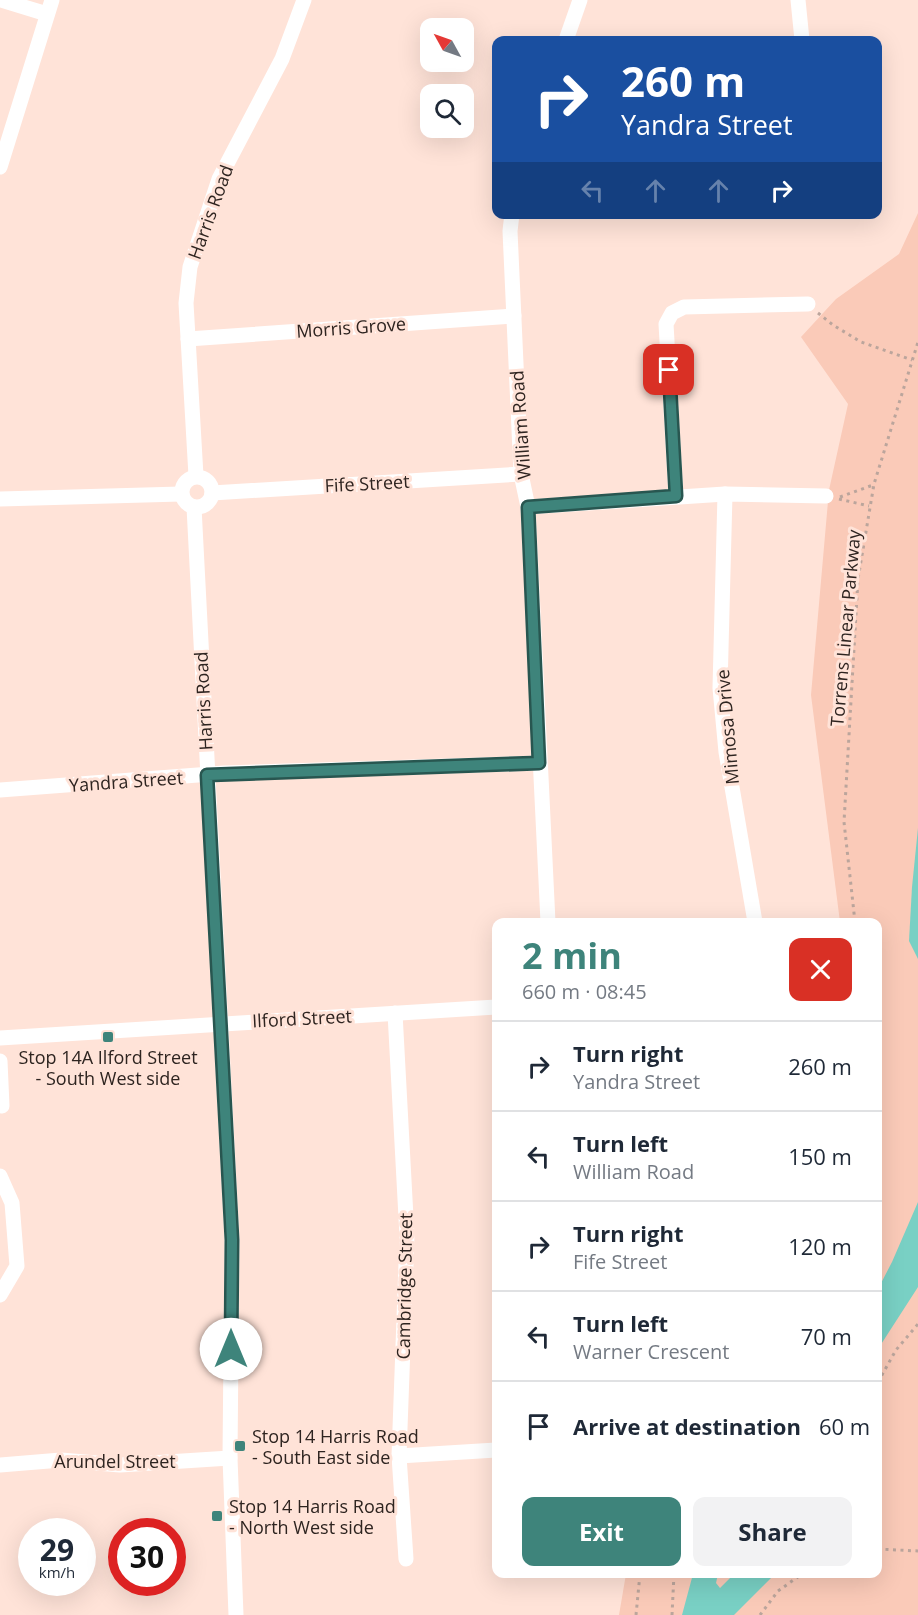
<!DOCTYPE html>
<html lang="en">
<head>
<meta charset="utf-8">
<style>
  body { margin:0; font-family:"Open Sans",sans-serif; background:#f2f2f3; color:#1f2937; height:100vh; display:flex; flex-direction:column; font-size:22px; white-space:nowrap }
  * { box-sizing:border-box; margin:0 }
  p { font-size:20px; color:#747a83 }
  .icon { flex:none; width:33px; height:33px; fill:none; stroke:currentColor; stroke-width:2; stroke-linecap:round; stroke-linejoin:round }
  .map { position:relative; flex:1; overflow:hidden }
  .side { position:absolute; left:492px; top:918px; width:390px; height:660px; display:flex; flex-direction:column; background:#fff; border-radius:12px; box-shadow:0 6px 24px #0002 }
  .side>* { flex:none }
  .hud { position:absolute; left:492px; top:36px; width:390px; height:183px; border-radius:12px; box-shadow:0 6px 24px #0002; background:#1a4fa0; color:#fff; overflow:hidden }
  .needle { width:39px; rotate:310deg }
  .tools { position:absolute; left:420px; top:18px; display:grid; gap:12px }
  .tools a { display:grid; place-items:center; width:54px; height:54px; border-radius:12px; background:#fff; box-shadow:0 6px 24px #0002; font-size:30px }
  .speed { position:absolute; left:18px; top:1518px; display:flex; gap:12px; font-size:30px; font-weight:700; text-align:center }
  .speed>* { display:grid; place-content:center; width:78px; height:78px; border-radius:50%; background:#fff; box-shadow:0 6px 24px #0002; line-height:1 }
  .speed small { font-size:15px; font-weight:400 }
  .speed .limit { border:9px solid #d22; background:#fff; color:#111 }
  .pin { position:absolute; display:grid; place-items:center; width:51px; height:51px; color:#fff; margin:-26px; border-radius:12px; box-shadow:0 3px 9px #0006 }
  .me { position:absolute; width:66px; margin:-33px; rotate:0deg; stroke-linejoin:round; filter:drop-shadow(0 0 4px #0008) }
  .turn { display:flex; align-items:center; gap:21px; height:126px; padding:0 30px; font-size:27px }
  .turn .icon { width:78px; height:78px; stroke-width:2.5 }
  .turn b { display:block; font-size:42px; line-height:51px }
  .lanes { display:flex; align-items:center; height:57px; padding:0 30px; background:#0003; justify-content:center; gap:30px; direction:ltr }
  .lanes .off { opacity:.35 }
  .round { display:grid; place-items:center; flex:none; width:63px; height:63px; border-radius:12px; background:#f2f2f3 }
  .headline { display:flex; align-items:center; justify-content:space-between; height:102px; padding:0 30px }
  h1 { font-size:36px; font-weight:700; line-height:45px; color:#3e847b }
  .primary-button { display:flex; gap:12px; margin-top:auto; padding:12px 30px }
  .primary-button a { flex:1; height:69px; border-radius:12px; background:#3e847b; color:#fff; font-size:24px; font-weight:700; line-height:69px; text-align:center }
  .primary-button a+a { background:#f2f2f3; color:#1f2937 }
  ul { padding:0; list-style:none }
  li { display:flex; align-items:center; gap:18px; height:90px; padding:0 30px; border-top:2px solid #e0e1e3 }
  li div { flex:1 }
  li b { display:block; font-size:22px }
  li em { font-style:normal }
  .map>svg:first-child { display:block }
  .green { fill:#facab8 }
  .water { fill:#79d0c4 }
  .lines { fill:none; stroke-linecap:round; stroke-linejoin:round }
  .path { stroke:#bba59c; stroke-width:3; stroke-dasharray:3 4.5; stroke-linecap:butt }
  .minor { stroke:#fff; stroke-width:15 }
  .route-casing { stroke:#285650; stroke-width:15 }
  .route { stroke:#3e847b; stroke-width:10 }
  .poi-dot { fill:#3e847b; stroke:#ffe3d8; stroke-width:2 }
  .labels { text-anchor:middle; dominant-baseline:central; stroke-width:6; stroke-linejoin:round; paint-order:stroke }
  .street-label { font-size:18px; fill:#2e2420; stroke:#ffe3d8 }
  .poi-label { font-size:18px; fill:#2e2420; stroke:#ffe3d8; text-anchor:start }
</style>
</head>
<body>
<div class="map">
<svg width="918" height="1615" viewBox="0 0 918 1615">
  <rect width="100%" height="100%" fill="#ffe3d8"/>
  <path class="green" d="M918,213V1615H619L626,1574H878V922H840L811,695L829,490L848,404L801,337L836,299L899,254Z"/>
  <g class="water">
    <path d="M918,828V959L909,941L912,887Z"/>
    <path d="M918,1202V1287L878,1349V1289L892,1262Z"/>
    <path d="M693,1574H718L716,1583L720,1588L734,1574H775L734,1615H682Z"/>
  </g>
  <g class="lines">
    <g class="path">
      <path d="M818,313L833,325L861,342L912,360"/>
      <path d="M840,497L873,485"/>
      <path d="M839,499L869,506"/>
      <path d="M855,922L844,822L858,579L874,484L918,342"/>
      <path d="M878,1382L896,1350L918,1324"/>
      <path d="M878,1549L918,1551"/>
      <path d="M636,1615L640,1574"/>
      <path d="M672,1615L674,1574"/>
      <path d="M760,1615L778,1591L802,1574"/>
    </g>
    <g class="minor">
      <path d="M1,0L47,14"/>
      <path d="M798,0L802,40"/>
      <path d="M566,40L580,0"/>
      <path d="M0,167L52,0"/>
      <path d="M512,214L510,231L521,474L528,507L548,922"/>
      <path d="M188,339L514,316"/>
      <path d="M196,476L186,303L190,267L219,179L282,59L304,0"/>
      <circle cx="197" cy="492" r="15"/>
      <path d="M212,493L521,474"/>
      <path d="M725,494L720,688L726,752L755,922"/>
      <path d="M676,496L666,324L672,313L684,307L808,304"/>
      <path d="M0,499L181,494"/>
      <path d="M194,507L232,1240L230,1458L236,1615"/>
      <path d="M528,507L725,494L826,496"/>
      <path d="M0,790L224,773L539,763"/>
      <path d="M395,1013L407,1236L399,1456L406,1559"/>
      <path d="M0,1038L496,1007"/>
      <path d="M0,1061L2,1106"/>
      <path d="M0,1176L12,1203L17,1266L0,1295"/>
      <path d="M399,1456L496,1450"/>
      <path d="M0,1465L61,1460L120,1465L230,1458"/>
    </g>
  </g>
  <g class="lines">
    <g class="route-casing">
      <path id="route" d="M231,1349L232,1240L207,775L539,763L528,507L676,496L669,370"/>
    </g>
    <use href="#route" class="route"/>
  </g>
  <g class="poi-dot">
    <rect x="102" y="1031" width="12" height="12" rx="3"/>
    <rect x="234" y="1440" width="12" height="12" rx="3"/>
    <rect x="211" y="1510" width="12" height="12" rx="3"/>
  </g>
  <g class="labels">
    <g class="street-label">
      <text transform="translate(210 212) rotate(-70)">Harris Road</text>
      <text transform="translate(351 327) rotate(-4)">Morris Grove</text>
      <text transform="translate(520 425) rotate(-94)">William Road</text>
      <text transform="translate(367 483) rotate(-3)">Fife Street</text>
      <text transform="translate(845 628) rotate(-85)">Torrens Linear Parkway</text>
      <text transform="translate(203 701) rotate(-93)">Harris Road</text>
      <text transform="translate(727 727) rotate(-95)">Mimosa Drive</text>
      <text transform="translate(126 781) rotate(-4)">Yandra Street</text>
      <text transform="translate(302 1018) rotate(-3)">Ilford Street</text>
      <text transform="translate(404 1286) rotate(-89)">Cambridge Street</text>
      <text x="115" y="1461">Arundel Street</text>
    </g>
    <g class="poi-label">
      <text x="108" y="1057" text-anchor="middle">Stop 14A Ilford Street<tspan x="108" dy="21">- South West side</tspan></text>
      <text x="252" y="1436">Stop 14 Harris Road<tspan x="252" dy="21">- South East side</tspan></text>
      <text x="229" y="1506">Stop 14 Harris Road<tspan x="229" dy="21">- North West side</tspan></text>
    </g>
  </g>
</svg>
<div class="tools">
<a><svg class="needle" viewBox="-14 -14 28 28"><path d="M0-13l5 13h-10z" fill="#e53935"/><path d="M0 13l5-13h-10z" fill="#747a83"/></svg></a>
<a><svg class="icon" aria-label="search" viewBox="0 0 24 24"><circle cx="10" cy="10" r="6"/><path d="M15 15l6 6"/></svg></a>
</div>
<div class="speed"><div>29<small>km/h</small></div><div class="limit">30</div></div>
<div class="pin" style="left:669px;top:370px;background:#d93025"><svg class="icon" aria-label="arrive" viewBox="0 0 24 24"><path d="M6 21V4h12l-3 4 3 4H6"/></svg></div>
<svg class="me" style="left:231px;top:1349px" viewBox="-20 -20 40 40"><circle r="19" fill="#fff"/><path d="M0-13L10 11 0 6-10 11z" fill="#3e847b"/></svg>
<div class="hud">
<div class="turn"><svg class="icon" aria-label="right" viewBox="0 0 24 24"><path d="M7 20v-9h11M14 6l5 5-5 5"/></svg><div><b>260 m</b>Yandra Street</div></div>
<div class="lanes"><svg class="icon off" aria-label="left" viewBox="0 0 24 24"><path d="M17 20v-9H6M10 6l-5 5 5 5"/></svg><svg class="icon off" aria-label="ahead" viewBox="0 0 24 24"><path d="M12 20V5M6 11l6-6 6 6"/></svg><svg class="icon off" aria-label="ahead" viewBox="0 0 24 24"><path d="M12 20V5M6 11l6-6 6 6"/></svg><svg class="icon" aria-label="right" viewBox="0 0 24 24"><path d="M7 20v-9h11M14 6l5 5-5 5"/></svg></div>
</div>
<section class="side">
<div class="headline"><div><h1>2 min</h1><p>660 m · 08:45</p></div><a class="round" style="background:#d93025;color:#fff"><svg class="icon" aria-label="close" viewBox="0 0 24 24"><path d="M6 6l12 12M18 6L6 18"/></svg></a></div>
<ul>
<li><svg class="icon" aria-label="right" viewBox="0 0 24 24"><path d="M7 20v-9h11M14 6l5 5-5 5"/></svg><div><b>Turn right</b><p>Yandra Street</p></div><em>260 m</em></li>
<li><svg class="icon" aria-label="left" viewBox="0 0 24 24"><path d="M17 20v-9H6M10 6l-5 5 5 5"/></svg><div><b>Turn left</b><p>William Road</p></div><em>150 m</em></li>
<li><svg class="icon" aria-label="right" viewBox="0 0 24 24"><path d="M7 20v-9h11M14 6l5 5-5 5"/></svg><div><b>Turn right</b><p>Fife Street</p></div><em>120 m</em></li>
<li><svg class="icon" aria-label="left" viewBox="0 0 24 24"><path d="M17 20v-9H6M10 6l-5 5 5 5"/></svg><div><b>Turn left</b><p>Warner Crescent</p></div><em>70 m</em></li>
<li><svg class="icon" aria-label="arrive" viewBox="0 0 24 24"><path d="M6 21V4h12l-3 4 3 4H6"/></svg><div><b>Arrive at destination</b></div><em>60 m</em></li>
</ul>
<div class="primary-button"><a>Exit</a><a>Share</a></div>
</section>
</div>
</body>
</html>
